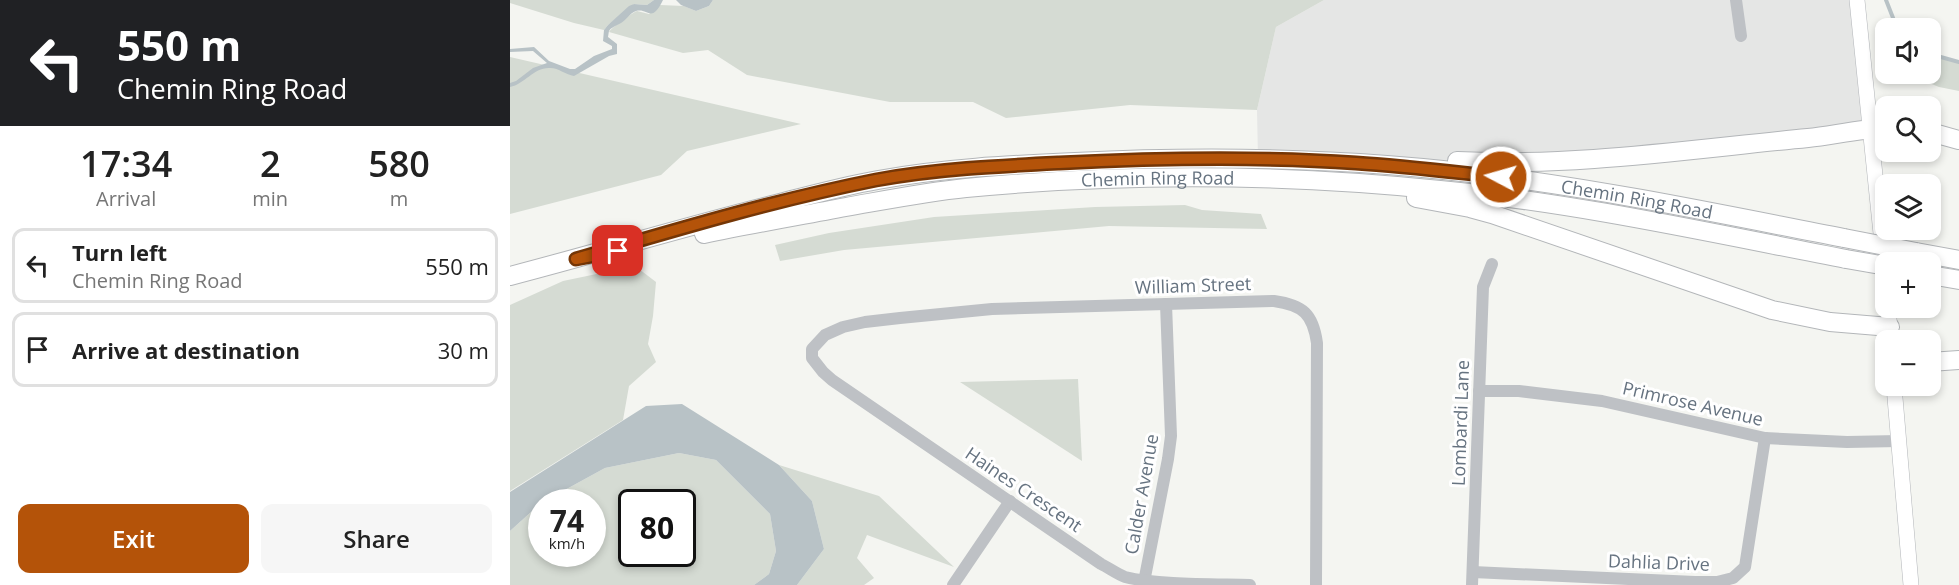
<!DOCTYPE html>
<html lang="en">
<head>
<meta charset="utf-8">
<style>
  body { margin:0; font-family:"Open Sans",sans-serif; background:#f6f6f6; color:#222; height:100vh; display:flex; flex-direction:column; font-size:22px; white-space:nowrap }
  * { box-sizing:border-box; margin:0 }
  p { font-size:20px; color:#767676 }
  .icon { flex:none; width:33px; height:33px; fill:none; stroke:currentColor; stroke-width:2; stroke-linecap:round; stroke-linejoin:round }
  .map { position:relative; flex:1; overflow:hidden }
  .details { display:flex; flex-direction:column; background:#fff; width:510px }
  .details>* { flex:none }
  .banner { background:#202124; color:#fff; overflow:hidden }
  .tools { position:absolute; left:1365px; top:18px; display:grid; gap:12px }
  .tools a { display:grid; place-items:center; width:66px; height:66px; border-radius:12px; background:#fff; box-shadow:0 3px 9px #0003; font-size:30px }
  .speed { position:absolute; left:18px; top:489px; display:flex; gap:12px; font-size:30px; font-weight:700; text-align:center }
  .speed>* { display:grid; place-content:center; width:78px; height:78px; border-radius:50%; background:#fff; box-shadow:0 3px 9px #0003; line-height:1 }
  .speed small { font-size:15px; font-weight:400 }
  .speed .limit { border:3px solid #111; border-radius:9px; background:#fff; color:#111 }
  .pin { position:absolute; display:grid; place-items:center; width:51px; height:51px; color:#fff; margin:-26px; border-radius:12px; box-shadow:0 3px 9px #0006 }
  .me { position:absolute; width:66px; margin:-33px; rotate:276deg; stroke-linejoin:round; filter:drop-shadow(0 0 4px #0008) }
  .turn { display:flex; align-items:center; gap:21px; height:126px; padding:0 18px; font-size:27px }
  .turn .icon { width:78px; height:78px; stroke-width:2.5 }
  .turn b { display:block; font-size:42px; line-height:51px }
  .eta { display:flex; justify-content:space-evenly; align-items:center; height:102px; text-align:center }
  .eta b { font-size:36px; font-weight:600; line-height:42px }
  .button { display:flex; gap:12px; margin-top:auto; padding:12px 18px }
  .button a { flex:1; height:69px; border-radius:12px; background:#b45309; color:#fff; font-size:24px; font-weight:600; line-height:69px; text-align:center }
  .button a+a { background:#f6f6f6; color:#222 }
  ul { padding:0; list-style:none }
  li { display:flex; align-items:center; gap:18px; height:75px; margin:0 12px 9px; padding:0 6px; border:3px solid #e0e0e0; border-radius:12px }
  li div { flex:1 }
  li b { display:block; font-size:22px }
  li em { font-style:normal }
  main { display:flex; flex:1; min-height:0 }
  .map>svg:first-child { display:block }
  .built { fill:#e5e6e5 }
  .green { fill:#d5dbd3; fill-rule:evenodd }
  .water { fill:#b8c2c6 }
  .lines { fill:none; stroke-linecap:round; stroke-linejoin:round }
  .stream { stroke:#b8c2c6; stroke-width:4 }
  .major-casing { stroke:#b2b5b9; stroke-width:16 }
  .highway-casing { stroke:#b3b6b9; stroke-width:20 }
  .minor { stroke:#bec1c5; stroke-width:12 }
  .major { stroke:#fff; stroke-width:15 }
  .highway { stroke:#fff; stroke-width:18 }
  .highway-bridge-casing { stroke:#b3b6b9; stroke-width:20; stroke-linecap:butt }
  .highway-bridge { stroke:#fff; stroke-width:18 }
  .route-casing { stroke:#753606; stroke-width:15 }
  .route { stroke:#b45309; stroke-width:10 }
  .labels { text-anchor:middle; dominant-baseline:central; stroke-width:6; stroke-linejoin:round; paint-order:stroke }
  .street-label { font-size:18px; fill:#667380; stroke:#fff }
</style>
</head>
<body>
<main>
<section class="details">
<div class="banner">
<div class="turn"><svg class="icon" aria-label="left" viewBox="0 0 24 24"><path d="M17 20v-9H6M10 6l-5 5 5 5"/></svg><div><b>550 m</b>Chemin Ring Road</div></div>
</div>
<div class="eta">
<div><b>17:34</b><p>Arrival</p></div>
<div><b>2</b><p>min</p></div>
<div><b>580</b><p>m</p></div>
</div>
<ul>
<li><svg class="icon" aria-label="left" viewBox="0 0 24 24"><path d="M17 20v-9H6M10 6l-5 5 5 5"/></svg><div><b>Turn left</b><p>Chemin Ring Road</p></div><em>550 m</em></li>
<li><svg class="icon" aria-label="arrive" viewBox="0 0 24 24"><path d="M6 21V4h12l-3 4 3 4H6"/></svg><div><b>Arrive at destination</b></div><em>30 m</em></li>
</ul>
<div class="button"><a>Exit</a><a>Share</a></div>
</section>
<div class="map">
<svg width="1449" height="585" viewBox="0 0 1449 585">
  <rect width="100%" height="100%" fill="#f4f5f1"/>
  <path class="built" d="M814,0H1347L1361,129L946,161L835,155L748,159L747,110L766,27Z"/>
  <g class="green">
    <path d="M0,0H144L137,5L124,4L98,25L94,30L64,23L0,3Z"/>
    <path d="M203,0H814L766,27L747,110L620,105L496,118L463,102H380L237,75L198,50L173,53L99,32C101,28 122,13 127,11L139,14L150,5L174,6L186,11L199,6Z"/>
    <path d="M1421,54L1449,62V91L1429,87L1397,74H1420Z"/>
    <path d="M0,57L291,124L177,151L151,175L0,214Z"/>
    <path d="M675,205L692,210L751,214L757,229L599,226L334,250L270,261L265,245L319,233L424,217L585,207Z"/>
    <path d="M125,266L146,282L143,316L138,344L146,362L119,386L113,420L0,491V305L53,281Z"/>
    <path d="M568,379L572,461L450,382Z"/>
    <path d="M169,453L206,460L260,514L266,551L259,574L244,585H0V531L31,503L95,468ZM32,502H82V554H32ZM122,502H172V554H122Z"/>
    <path d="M269,465L369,496L444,567L357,535L347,558L364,578L354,585H287L314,549L302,501Z"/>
  </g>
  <g class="water">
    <path d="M144,0H153C141,24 139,8 126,11C120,13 116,20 111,23C108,25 104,26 102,28C98,30 99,33 98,37L107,44V54L99,56L64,76C56,75 49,68 40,68C24,67 15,84 0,87V83L6,81L23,68L37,63L23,51L0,52V49L24,47L39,61L60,69H65L84,56L102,49V46L93,41L94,30L98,25L119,6L124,4L137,5Z"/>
    <path d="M166,0H203L199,6L186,11L171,5Z"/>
    <path d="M172,404L269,465L302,501L314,549L287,585H244L259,574L266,551L260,514L206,460L169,453L95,468L31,503L0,531V492L136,406Z"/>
  </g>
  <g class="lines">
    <g class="stream">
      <path d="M1376,0L1387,28"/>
      <path d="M1420,54L1449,62"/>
    </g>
    <g class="major-casing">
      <g id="major">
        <path d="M1347,0L1376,282"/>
        <path d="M1378,308L1381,340"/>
        <path d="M1384,386L1401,585"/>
      </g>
    </g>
    <g class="highway-casing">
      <g id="highway">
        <path d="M1420,132L1449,140"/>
        <path d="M947,161C1064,167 1182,149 1298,138C1324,135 1350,129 1376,128"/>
        <path d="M906,198L960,208L982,214L1262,310L1320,322L1380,327"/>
        <path id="s1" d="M194,234C241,224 289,216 336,207C376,200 416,192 456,188C613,173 774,174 930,190C1067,203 1201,233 1336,259"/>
        <path d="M1406,252L1449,260"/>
        <path d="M1420,275L1449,280"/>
        <path id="s2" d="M0,276C88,253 174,227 262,205C297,196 333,186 368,180C433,168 499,165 565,162C707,155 851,158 992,177C1107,192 1220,216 1334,238"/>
        <path d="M1420,362L1449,360"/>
      </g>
    </g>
    <g class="minor">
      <path d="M1226,0L1231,36"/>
      <path d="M969,391H1009L1092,401L1255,438L1337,442L1389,441"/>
      <path d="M963,572L1185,582H1207L1223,578L1235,567L1255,438"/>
      <path d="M634,582L658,459L661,436L656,304"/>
      <path d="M443,585L500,501"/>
      <path d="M740,585C704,584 648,585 615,577C607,574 599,568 591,564L322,380L313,372L302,358V349L315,335L333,327L355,322L390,318L482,309L764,301C793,305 803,314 807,343L806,585"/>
      <path d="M962,585L973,287L982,264"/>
    </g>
    <use href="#major" class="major"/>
    <use href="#highway" class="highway"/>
    <g class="highway-bridge-casing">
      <g id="highway-bridge">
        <path d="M1334,238L1406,252"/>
        <path d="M1336,259L1376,266"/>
      </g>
    </g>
    <use href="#highway-bridge" class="highway-bridge"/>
  </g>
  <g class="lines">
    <g class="route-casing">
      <path id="route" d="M108,251L66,259C165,230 265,200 366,180C426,169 488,166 549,163C648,158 747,156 846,163C894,166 943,172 991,177"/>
    </g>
    <use href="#route" class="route"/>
  </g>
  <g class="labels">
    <g class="street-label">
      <text stroke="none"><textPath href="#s1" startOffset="458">Chemin Ring Road</textPath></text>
      <text stroke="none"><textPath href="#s2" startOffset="1143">Chemin Ring Road</textPath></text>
      <text transform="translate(683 285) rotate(-2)">William Street</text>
      <text transform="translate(1183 403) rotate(13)">Primrose Avenue</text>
      <text transform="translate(950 423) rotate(-88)">Lombardi Lane</text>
      <text transform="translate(514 489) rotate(34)">Haines Crescent</text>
      <text transform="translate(631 494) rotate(-80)">Calder Avenue</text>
      <text transform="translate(1149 562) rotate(2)">Dahlia Drive</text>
    </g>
  </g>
</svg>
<div class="tools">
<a><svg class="icon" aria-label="sound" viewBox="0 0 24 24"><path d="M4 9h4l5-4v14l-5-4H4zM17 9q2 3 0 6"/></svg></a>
<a><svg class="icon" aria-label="search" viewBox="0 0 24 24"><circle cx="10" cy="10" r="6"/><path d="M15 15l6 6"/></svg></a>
<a><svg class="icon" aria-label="layers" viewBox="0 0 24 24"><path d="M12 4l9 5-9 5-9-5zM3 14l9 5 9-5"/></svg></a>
<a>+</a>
<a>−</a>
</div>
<div class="speed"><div>74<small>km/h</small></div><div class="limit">80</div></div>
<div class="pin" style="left:108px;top:251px;background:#d93025"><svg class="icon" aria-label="arrive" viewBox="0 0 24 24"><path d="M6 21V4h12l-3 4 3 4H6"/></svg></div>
<svg class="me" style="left:991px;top:177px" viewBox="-20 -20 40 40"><circle r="17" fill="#b45309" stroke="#fff" stroke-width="3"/><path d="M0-11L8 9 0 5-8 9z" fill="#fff"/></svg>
</div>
</main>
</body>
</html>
